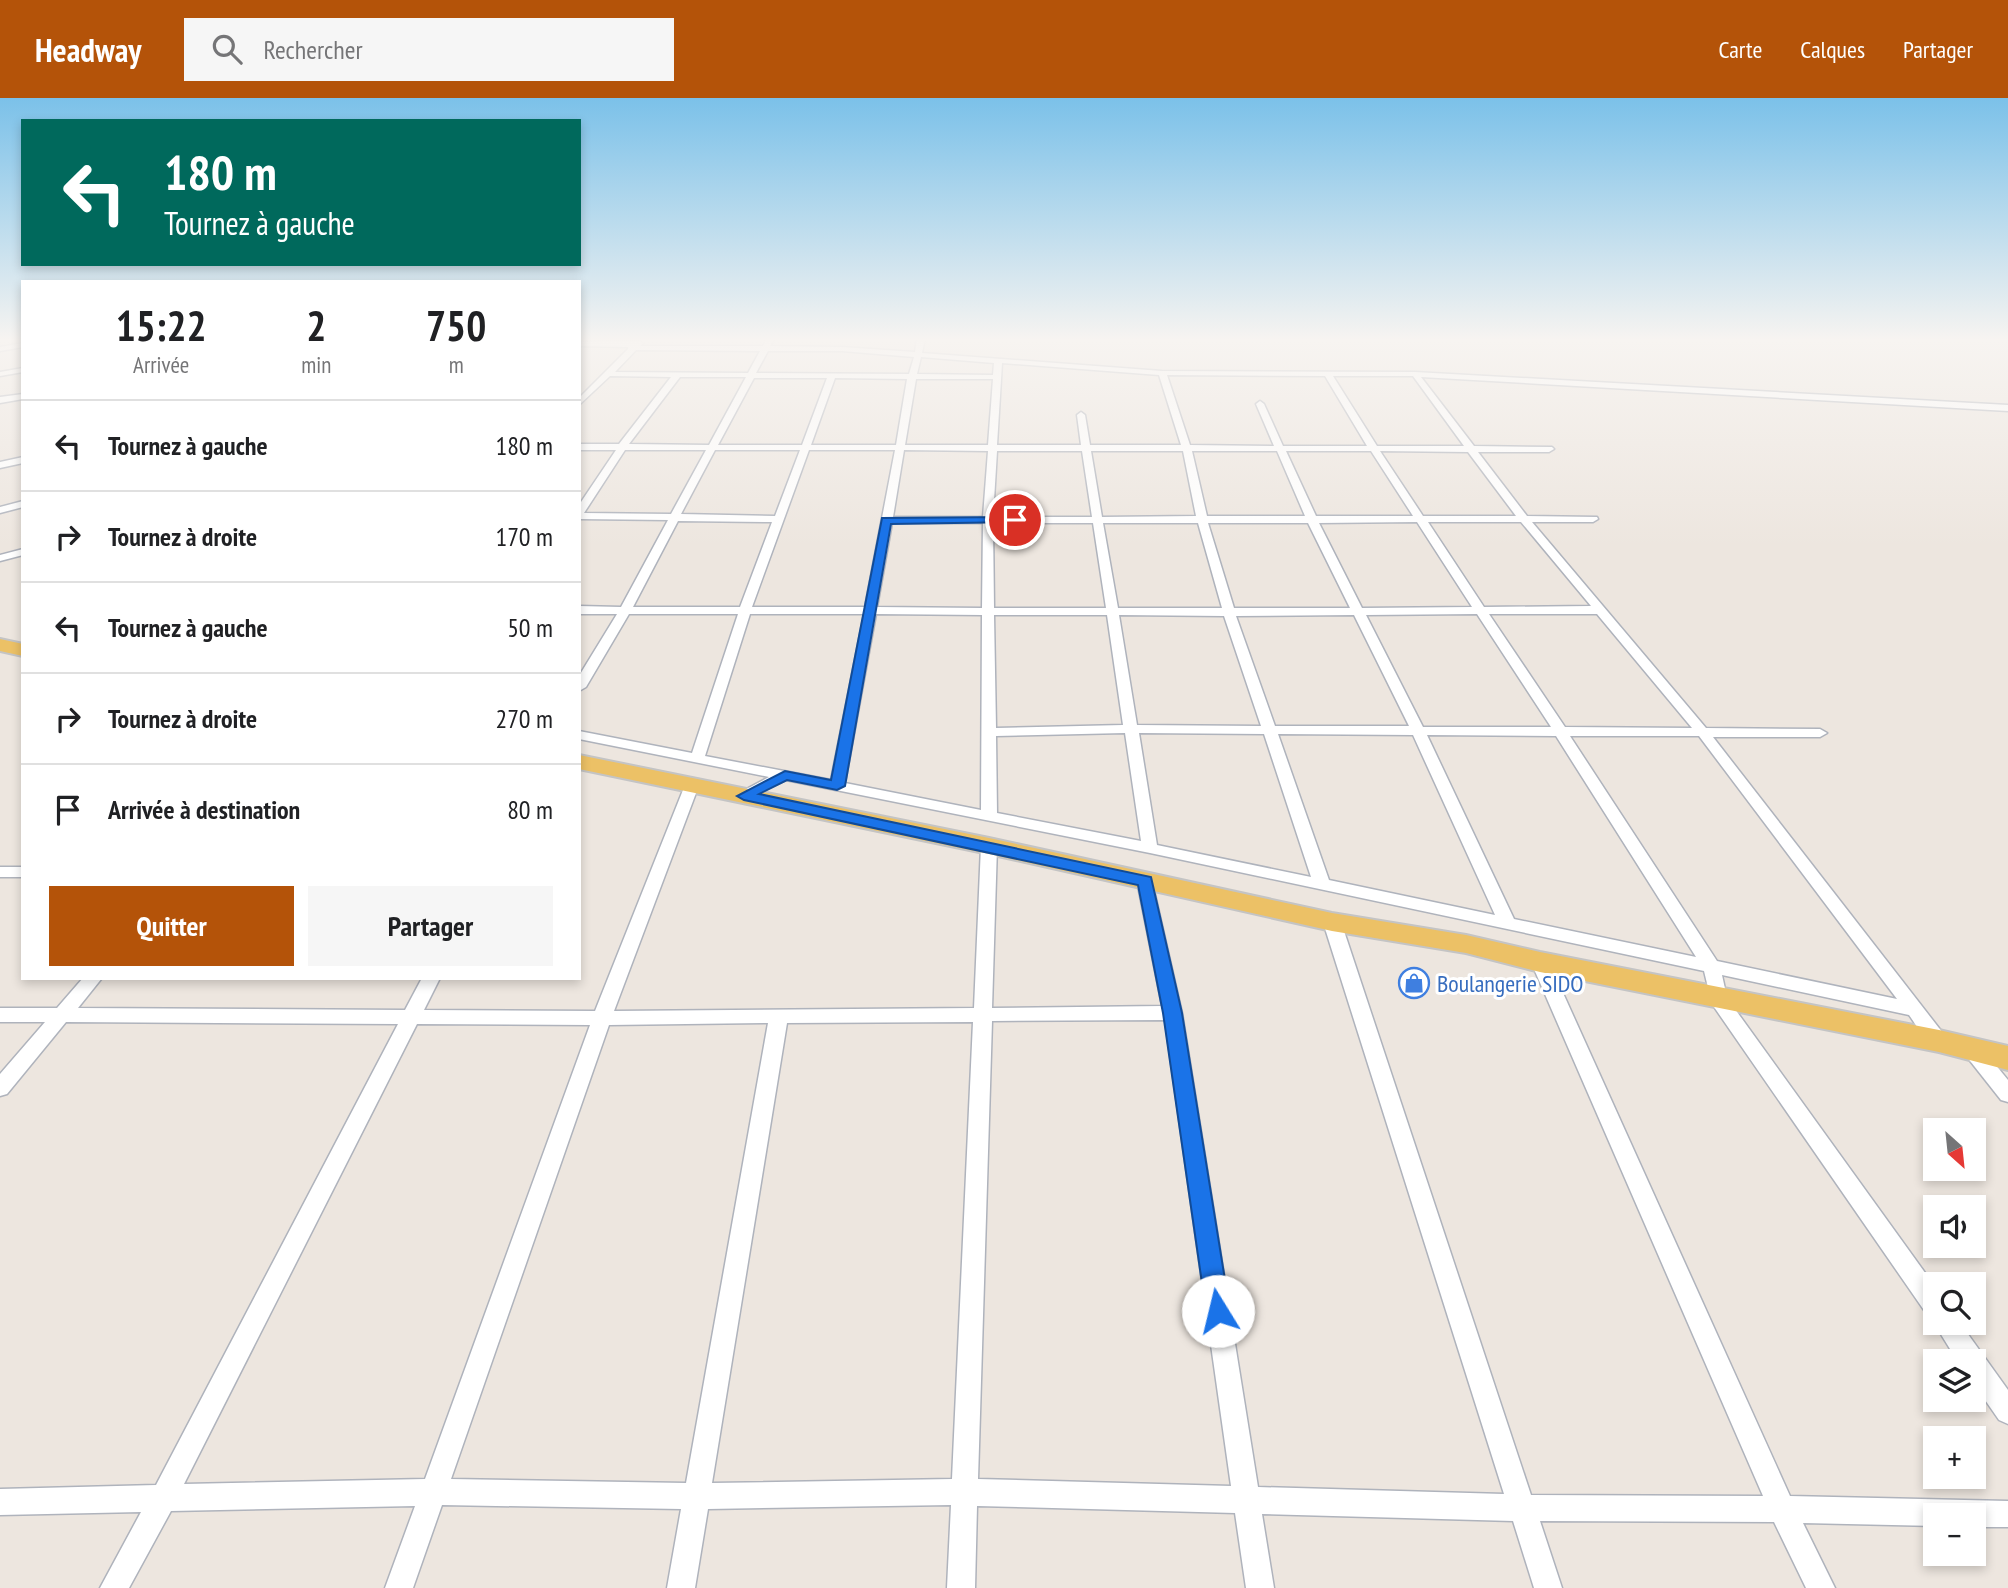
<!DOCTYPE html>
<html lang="fr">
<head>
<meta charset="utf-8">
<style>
  body { margin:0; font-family:"PT Sans Narrow",sans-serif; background:#f6f6f6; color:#202124; height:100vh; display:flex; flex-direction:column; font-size:26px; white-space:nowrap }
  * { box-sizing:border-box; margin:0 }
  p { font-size:23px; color:#757577 }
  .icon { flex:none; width:38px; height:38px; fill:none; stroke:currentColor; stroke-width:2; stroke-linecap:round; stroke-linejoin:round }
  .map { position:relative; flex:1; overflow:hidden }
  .sheet { position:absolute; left:21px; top:182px; width:560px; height:700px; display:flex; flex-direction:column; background:#fff; border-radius:0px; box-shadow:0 4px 10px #0003 }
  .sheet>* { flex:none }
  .hud { position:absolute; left:21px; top:21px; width:560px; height:147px; border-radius:0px; box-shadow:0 4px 10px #0003; background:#00695c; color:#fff; overflow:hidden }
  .needle { width:46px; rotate:153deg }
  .tools { position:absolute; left:1923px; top:1020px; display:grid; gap:14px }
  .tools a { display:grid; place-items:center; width:63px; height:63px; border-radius:0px; background:#fff; box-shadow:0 4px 10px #0003; font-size:35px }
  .pin { position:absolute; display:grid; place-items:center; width:60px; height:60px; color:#fff; margin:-30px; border:4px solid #fff; border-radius:50%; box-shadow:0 2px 7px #0007 }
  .me { position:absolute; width:77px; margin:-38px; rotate:351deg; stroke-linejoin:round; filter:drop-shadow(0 0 5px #0008) }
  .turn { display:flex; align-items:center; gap:24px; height:147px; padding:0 28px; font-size:32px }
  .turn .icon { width:91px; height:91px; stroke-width:2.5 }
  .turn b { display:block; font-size:49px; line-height:60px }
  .eta { display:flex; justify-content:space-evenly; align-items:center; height:119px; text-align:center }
  .eta b { font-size:42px; font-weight:700; line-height:49px }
  .cta { display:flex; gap:14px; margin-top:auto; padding:14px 28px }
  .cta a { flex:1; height:80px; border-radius:0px; background:#b45309; color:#fff; font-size:28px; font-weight:700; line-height:80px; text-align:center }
  .cta a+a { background:#f6f6f6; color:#202124 }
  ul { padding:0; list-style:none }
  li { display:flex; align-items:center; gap:21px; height:91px; padding:0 28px; border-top:2px solid #e0e0e0 }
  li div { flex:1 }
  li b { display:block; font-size:26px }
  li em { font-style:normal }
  header { display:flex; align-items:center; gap:42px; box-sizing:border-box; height:98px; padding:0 35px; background:#b45309; color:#fff }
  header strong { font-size:33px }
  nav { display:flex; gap:38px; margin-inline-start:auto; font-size:24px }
  .search { width:490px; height:63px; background:#f6f6f6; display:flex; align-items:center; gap:18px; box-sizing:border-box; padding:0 24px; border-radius:0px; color:#757577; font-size:26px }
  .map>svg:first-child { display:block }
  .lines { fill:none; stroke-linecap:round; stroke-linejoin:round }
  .street-casing { stroke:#afb3bc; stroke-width:3 }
  .primary-casing { stroke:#c4c4c4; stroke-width:4 }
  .street { fill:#fff; fill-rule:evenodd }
  .primary { fill:#ecc166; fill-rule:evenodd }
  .route { fill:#1a73e8; stroke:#114b97; stroke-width:2 }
  .labels { text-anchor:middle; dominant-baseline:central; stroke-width:6; stroke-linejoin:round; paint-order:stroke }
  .shop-label { font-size:24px; fill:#366cbe; stroke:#fff; text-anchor:start }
</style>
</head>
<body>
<header>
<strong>Headway</strong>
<div class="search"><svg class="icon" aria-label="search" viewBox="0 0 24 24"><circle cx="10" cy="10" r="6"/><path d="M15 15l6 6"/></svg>Rechercher</div>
<nav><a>Carte</a><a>Calques</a><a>Partager</a></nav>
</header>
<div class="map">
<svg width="2008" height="1490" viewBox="0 0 2008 1490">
  <rect width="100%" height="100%" fill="#ede6df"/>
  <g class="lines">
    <g class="street-casing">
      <g id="street">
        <path d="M767,240H775L770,248L842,249L915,254L917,240H925L922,255L1162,273L1415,274L2008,307V313L1421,279L1474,348L1552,349L1554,351L1549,354H1478L1527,418L1597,419L1598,421L1593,424H1532L1706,630L1820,631L1827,635L1820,639H1713L1949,943L1946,948C1929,953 1918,929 1909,917L1722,877L1727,900L1936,1190V1221L1928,1218L1712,906L1704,873L1150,755L786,682L744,702L739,701L737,698L739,695L769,679L579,641V633L692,655L738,516H629L586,589L579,593V578L617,516H579V508L621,509L668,422L579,421V407L616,352H579V346H619L671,279L610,278L579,307V300L628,251V249L579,248V244L639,243L643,245L640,248H763ZM636,252L760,253L748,275L615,274ZM768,253H842L914,259L909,276L756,275ZM921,259L994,265L993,277L917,276ZM1002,265L1159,277L1181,347H1090L1085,317L1081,314L1077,317L1081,347H997ZM1167,277L1325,278L1367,348H1283L1264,306L1260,303L1256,306L1274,348L1190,347ZM1333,278H1413L1464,348H1377ZM680,279H746L709,347L629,346ZM754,280H827L802,347H718ZM835,280L907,281L896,347H811ZM916,281H993L988,347H905ZM625,352H706L671,416L584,415ZM715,352H800L775,418L681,416ZM809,352H895L865,509H752ZM904,352L988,353L983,419H893ZM997,353H1082L1092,419H993ZM1091,353H1183L1196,418L1102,419ZM1192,353H1277L1305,418H1207ZM1286,353H1371L1413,418H1316ZM1380,353L1468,354L1516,418H1423ZM678,423L772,424L740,509H633ZM1417,424L1472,509L1362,510L1319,425ZM1428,424H1521L1591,508L1484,509ZM892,425H983L982,510L877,509ZM993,425H1093L1106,510H994ZM1103,425H1198L1222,510H1118ZM1208,425H1308L1350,510H1234ZM750,516H864L831,682L705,658ZM876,516L982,517L981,712L845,685ZM1477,516L1551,629H1423L1366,517ZM1489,516H1597L1692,630L1565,629ZM994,517H1107L1123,627L996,630ZM1119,517L1224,518L1261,628L1137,627ZM1354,517L1409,628H1275L1236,518ZM1125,635L1141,743L997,715L996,638ZM1139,635L1264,636L1311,779L1157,747ZM1278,636L1413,637L1495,817L1329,782ZM1427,637L1556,638L1696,859L1514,821ZM1570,638H1699L1897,901L1717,863Z"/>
        <path d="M23,245V249L0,253V249Z"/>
        <path d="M23,270V274L0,278V274Z"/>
        <path d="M23,296V301L0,305V299Z"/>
        <path d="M23,359V365L0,370V364Z"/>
        <path d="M23,403V409L0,415V409Z"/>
        <path d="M23,451V457L0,463V457Z"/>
        <path d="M692,683L699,687L614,913L974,910L981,748L989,743L997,748L992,910L1162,908L1137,783L1139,779H1151L1182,915L1258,1389L1504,1396L1323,824L1326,820H1338L1341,824L1531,1397L1763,1398L1531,864L1534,860H1546L1549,864L1790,1398L2008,1403V1429H1974V1418H1936V1428L1803,1425L1835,1490H1806L1774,1424L1540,1423L1562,1490H1534L1513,1423L1262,1416L1274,1490H1246L1235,1415L977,1408L975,1490H947L951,1407L708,1411L695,1490H667L681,1411L442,1407L413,1490H385L415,1408L171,1413L129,1490H100L141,1414L0,1417V1391L156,1387L398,926L66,924L7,996L0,998V976L45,924H0V910H57L83,880H102L78,910L405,912L422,880H440L424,912L595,913L685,687ZM1165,922L1231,1388L978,1381L992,923ZM973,924L952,1381L712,1385L787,925ZM768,925L686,1385L451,1381L609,927ZM417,926L590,927L425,1381L184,1386Z"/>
        <rect x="0" y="769" width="23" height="10"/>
        <path d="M1974,947L1981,949L2008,982V1004L2001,1002L1967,959L1964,954L1967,949Z"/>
        <path d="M1936,1222V1225H1960L2008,1292V1326L1999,1322L1974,1286V1264H1958L1934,1225Z"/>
      </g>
    </g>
    <g class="primary-casing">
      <g id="primary">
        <path d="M0,541L23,546V558L0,553Z"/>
        <path d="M579,657L989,740L1332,815L1466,837L1540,854L1939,932L2008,948V972L1939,954L1540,874L1466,855L1332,833L989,756L579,671Z"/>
      </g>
    </g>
    <use href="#street" class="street"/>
    <use href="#primary" class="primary"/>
  </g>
  <linearGradient id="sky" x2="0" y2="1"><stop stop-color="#7bc1e9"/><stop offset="0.54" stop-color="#f7f4f1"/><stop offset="1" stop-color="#f7f4f1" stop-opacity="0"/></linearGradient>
  <rect width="2008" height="448" fill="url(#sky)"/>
  <path class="route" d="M1015,419L1020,422L1019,424L891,426L845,688L837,692L787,682L759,696L1151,779L1182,915L1230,1213L1226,1220L1218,1224L1209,1220L1206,1213L1163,915L1138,787L744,702L737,698L785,673L831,682L882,420Z"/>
  <defs>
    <g id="shop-ring" transform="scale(1.575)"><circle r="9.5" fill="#fff" stroke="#3f7fe0" stroke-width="1.5"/><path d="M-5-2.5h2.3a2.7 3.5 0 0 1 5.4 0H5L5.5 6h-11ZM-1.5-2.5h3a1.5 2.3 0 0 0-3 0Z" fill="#3f7fe0"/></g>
  </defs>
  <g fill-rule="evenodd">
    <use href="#shop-ring" x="1414" y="885"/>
  </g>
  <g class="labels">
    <g class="shop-label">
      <text x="1437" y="885">Boulangerie SIDO</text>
    </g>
  </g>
</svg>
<div class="tools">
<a><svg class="needle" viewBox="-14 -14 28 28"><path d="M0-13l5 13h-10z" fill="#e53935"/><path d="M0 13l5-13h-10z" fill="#757577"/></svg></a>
<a><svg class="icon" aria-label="sound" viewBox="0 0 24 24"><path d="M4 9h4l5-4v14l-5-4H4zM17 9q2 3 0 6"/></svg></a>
<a><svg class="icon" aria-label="search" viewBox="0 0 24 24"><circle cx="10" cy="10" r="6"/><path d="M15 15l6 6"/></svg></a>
<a><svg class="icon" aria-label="layers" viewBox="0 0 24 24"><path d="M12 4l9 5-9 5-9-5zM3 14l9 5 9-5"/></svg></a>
<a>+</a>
<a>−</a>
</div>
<div class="pin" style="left:1015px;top:422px;background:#d93025"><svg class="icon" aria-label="arrive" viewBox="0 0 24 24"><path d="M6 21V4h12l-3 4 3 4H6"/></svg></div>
<svg class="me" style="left:1218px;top:1213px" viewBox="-20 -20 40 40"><circle r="19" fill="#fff"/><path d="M0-13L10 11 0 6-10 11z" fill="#1a73e8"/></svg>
<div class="hud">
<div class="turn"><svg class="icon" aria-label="left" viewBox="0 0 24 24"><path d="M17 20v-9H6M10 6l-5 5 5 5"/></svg><div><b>180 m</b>Tournez à gauche</div></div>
</div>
<section class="sheet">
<div class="eta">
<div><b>15:22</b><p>Arrivée</p></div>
<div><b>2</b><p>min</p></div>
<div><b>750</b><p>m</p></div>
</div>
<ul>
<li><svg class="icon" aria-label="left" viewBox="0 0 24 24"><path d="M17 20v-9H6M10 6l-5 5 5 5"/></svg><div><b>Tournez à gauche</b></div><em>180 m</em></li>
<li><svg class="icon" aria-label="right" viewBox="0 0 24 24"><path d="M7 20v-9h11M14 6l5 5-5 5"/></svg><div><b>Tournez à droite</b></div><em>170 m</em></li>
<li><svg class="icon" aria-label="left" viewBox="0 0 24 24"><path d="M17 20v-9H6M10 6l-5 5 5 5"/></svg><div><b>Tournez à gauche</b></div><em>50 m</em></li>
<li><svg class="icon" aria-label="right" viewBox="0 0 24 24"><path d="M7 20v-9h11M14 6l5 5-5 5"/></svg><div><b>Tournez à droite</b></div><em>270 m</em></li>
<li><svg class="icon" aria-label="arrive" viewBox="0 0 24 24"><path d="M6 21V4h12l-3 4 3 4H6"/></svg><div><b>Arrivée à destination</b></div><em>80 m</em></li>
</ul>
<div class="cta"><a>Quitter</a><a>Partager</a></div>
</section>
</div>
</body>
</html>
